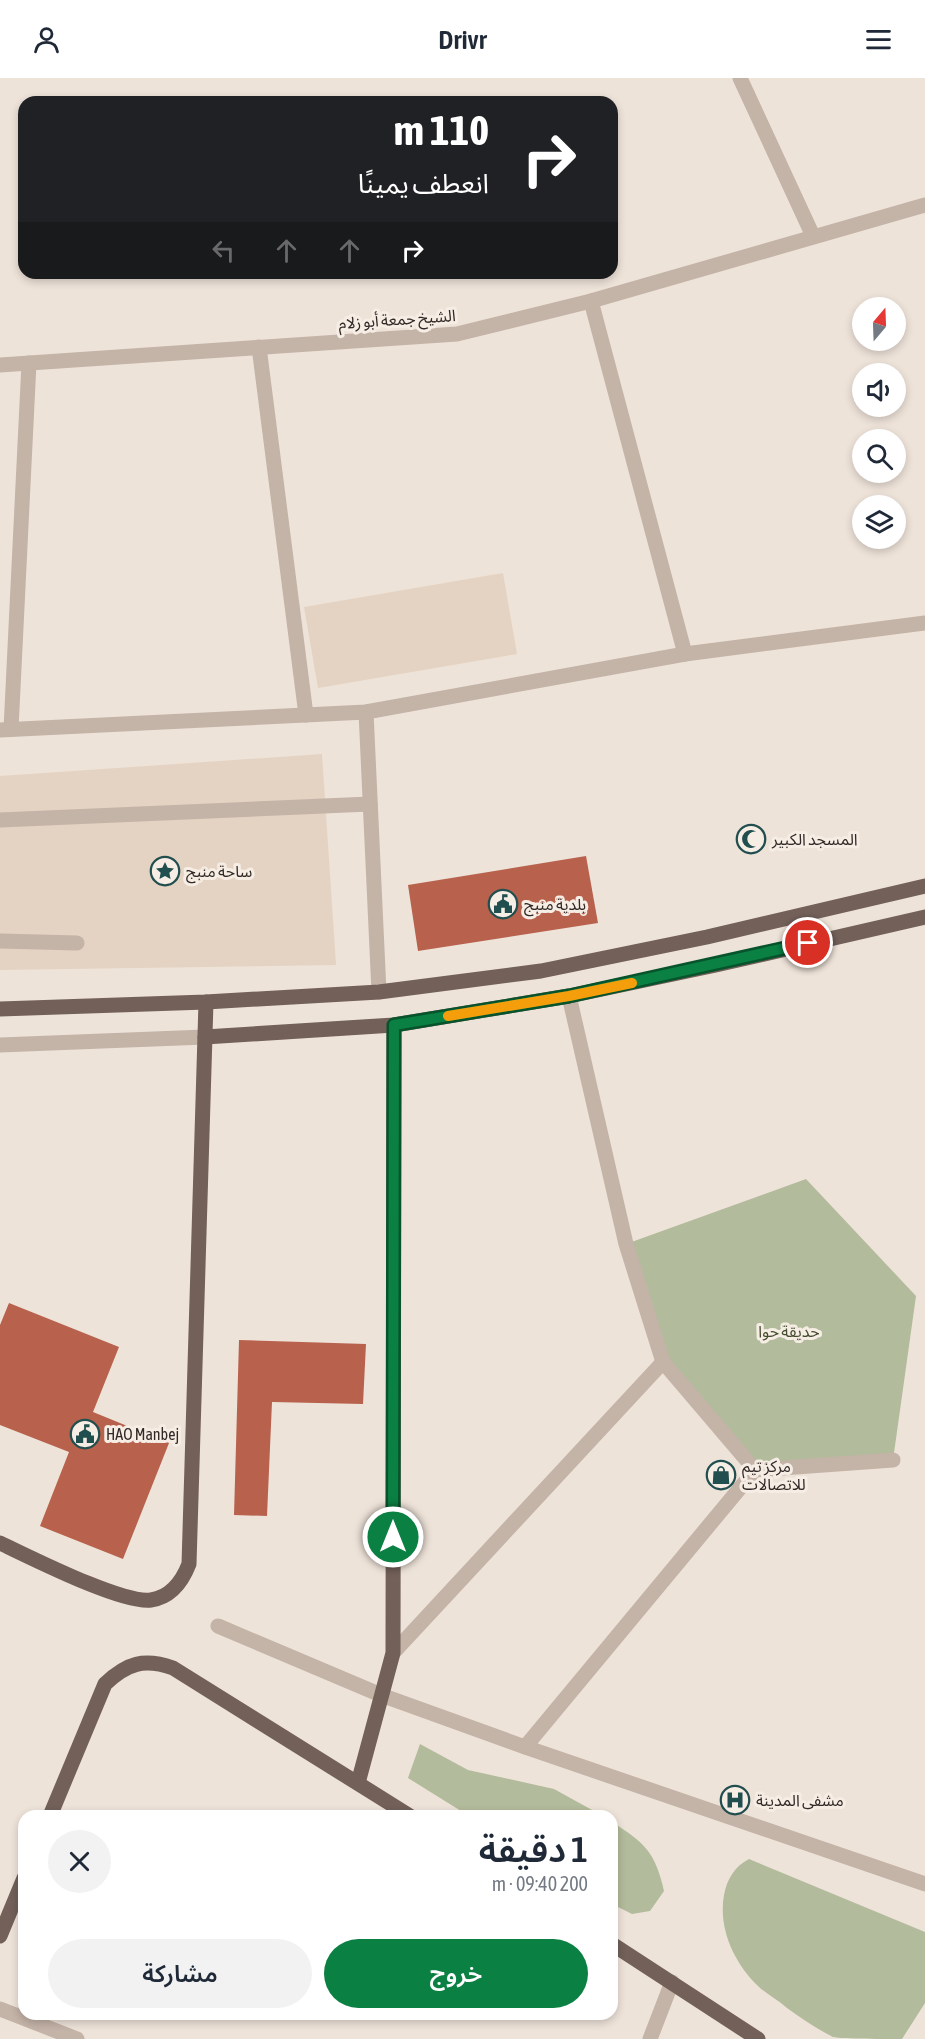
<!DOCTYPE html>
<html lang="ar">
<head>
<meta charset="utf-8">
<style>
  body { margin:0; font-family:"Asap Condensed","Noto Sans Arabic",sans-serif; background:#f2f2f3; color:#1f2937; direction:rtl; height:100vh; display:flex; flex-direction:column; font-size:22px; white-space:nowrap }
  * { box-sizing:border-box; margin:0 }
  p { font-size:20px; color:#747a83 }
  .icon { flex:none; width:33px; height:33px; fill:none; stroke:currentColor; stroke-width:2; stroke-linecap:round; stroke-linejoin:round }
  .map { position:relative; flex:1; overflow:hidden; direction:ltr }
  .side { position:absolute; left:18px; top:1732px; width:600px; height:210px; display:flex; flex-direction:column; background:#fff; border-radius:18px; box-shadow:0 3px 9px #0003; direction:rtl }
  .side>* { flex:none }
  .top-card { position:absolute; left:18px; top:18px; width:600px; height:183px; border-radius:18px; box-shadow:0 3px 9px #0003; direction:rtl; background:#202124; color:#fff; overflow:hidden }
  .needle { width:39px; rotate:19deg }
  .buttons { position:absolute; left:852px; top:219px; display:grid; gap:12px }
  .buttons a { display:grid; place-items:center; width:54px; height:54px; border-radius:50%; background:#fff; box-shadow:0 3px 9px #0003; font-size:30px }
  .pin { position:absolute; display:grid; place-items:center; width:51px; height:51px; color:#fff; margin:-26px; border:3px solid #fff; border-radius:50%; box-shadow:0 2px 6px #0007 }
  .me { position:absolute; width:66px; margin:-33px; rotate:0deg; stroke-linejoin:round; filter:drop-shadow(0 0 4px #0008) }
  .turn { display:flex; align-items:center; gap:21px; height:126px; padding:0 30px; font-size:27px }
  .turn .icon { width:78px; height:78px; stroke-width:2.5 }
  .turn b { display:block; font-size:42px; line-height:51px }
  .lanes { display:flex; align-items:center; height:57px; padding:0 30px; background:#0003; justify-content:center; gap:30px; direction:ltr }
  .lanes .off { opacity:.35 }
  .round { display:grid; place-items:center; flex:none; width:63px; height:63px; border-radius:32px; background:#f2f2f3 }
  .summary { display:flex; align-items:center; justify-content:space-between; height:102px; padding:0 30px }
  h1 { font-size:36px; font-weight:600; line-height:45px }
  .cta { display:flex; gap:12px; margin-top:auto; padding:12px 30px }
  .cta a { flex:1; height:69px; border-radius:36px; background:#0b8043; color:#fff; font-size:24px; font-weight:600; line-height:69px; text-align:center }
  .cta a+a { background:#f2f2f3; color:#1f2937 }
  header { display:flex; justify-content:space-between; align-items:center; height:78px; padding:0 30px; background:#fff; font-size:27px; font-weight:600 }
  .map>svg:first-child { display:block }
  .green { fill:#b2bb9b }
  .plaza { fill:#e4d3c2 }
  .building { fill:#b8614d }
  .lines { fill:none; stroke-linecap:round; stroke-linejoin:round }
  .minor { stroke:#c4b3a7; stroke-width:15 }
  .major { stroke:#726059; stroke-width:15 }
  .route-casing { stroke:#07532c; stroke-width:15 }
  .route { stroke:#0b8043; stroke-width:10 }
  .slow { stroke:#f59e0b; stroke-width:10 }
  .labels { text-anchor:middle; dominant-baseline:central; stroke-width:6; stroke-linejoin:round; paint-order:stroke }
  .street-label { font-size:16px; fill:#322927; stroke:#f6ede5 }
  .poi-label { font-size:16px; fill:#322927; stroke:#f6ede5; text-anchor:start }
  .park-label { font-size:16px; fill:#434d2d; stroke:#f6ede5 }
</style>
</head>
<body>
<header><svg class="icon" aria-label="menu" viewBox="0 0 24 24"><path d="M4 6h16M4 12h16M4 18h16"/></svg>Drivr<svg class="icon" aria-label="person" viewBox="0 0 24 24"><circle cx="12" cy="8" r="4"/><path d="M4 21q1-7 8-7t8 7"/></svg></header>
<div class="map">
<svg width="925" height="1961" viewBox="0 0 925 1961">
  <rect width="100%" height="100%" fill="#eee3d9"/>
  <g class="green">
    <path d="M806,1101L916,1218L893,1382L755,1392L663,1284L626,1166Z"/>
    <path d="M420,1666L468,1692L554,1711L603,1738H469L408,1700Z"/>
    <path d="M612,1744C645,1765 655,1774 664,1813L650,1833L632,1836L612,1826Z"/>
    <path d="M749,1781L925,1854V1925L902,1961C888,1961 843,1961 833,1959C817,1951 801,1940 787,1930C778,1922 766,1916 758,1908C734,1885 718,1850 724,1817C727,1801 735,1788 749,1781Z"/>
  </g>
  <g class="plaza">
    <path d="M503,495L517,576L318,610L304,529Z"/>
    <path d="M322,676L336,887L0,892V698Z"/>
  </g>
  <g class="building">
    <path d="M586,778L598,845L418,873L408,807Z"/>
    <path d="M9,1225L119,1269L93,1334L169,1365L123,1481L40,1448L69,1374L0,1347V1247Z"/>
    <path d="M239,1262L366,1266L363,1326L272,1324L267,1438L234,1437Z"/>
  </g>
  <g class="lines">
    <g class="minor">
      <path d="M740,0L813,158"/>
      <path d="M591,223L685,576"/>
      <path d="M259,269L306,637"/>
      <path d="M0,287L457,256L591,223L925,127"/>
      <path d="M366,634L379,914"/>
      <path d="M11,651L29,285"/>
      <path d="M0,652L366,634L685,576L925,545"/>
      <path d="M0,742L370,726"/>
      <path d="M0,863L77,865"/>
      <path d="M569,918L626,1166L663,1284L755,1392L893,1382"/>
      <path d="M0,967L205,959"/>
      <path d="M218,1548L381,1617L525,1669L925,1806"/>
      <path d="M393,1575L663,1284"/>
      <path d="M525,1669L755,1392"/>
      <path d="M0,1931L77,1961"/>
      <path d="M650,1961L672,1904"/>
    </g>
    <g class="major">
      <path d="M0,931L206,924L379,914L541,893L707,859L925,808"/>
      <path d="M205,959L394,947L569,918L716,887L925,839"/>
      <path d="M0,1465C30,1479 122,1526 151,1522C171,1519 182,1504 189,1486L206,924"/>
      <path d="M358,1705L393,1575L394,947"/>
      <path d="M50,1738L105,1606C127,1585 144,1580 173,1590L410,1738"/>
      <path d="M0,1858L24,1800"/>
      <path d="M612,1866L758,1961"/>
    </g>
  </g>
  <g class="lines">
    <g class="route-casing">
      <path id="route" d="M393,1459L394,947L569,918L808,865"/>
    </g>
    <use href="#route" class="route"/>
    <path class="slow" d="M448,938L569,918L632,905"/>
  </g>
  <defs>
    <g id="mosque-ring" transform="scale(1.5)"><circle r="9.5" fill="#f6ede5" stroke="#214e4e" stroke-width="1.5"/><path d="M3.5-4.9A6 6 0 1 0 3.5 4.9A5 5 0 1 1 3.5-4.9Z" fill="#214e4e"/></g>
    <g id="sight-ring" transform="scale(1.5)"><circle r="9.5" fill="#f6ede5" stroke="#214e4e" stroke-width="1.5"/><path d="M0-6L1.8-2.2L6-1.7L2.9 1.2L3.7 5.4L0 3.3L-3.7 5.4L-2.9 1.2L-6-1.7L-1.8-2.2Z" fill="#214e4e"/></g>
    <g id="civic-ring" transform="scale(1.5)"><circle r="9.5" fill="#f6ede5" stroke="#214e4e" stroke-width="1.5"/><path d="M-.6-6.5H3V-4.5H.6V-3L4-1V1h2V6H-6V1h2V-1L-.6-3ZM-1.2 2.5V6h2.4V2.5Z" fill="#214e4e"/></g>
    <g id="shop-ring" transform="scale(1.5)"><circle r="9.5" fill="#f6ede5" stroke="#214e4e" stroke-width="1.5"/><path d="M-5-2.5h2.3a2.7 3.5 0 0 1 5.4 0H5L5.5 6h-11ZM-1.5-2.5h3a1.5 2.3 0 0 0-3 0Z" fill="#214e4e"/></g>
    <g id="hospital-ring" transform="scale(1.5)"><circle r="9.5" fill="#f6ede5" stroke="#214e4e" stroke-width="1.5"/><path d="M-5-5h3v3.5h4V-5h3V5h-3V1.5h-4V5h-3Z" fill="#214e4e"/></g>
  </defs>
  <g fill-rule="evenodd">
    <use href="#mosque-ring" x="751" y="761"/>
    <use href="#sight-ring" x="165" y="793"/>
    <use href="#civic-ring" x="503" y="826"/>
    <use href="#civic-ring" x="85" y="1356"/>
    <use href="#shop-ring" x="721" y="1397"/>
    <use href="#hospital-ring" x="735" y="1722"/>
  </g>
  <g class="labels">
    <g class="street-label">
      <text transform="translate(397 241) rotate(-4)">الشيخ جمعة أبو زلام</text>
    </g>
    <g class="poi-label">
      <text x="772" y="761">المسجد الكبير</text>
      <text x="186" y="793">ساحة منبج</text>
      <text x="524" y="826">بلدية منبج</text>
      <text x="106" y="1356">HAO Manbej</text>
      <text x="742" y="1388">مركز تيم<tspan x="742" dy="18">للاتصالات</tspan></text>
      <text x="756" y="1722">مشفى المدينة</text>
    </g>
    <g class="park-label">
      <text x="789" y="1253">حديقة حوا</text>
    </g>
  </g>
</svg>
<div class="buttons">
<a><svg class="needle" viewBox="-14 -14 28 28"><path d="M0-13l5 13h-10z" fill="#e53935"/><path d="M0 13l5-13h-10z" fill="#747a83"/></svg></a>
<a><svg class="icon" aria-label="sound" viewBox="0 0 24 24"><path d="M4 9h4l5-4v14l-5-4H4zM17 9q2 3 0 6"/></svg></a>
<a><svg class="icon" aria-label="search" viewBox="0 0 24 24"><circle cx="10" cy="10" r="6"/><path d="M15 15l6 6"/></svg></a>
<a><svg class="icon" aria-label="layers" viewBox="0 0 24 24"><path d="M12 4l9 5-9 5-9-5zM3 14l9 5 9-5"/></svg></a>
</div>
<div class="pin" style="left:808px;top:865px;background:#d93025"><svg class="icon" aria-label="arrive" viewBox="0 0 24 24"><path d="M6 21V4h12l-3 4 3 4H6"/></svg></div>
<svg class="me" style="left:393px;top:1459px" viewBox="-20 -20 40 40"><circle r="17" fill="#0b8043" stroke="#fff" stroke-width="3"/><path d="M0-11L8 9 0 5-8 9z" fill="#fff"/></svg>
<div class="top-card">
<div class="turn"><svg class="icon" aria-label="right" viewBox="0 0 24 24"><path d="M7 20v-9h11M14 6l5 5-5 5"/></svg><div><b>110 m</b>انعطف يمينًا</div></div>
<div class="lanes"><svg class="icon off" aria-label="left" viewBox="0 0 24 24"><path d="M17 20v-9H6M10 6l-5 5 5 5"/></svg><svg class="icon off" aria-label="ahead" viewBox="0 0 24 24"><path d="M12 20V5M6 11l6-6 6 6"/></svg><svg class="icon off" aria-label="ahead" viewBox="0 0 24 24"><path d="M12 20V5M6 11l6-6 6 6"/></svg><svg class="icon" aria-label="right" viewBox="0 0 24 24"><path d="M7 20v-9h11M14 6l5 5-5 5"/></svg></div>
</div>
<section class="side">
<div class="summary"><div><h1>1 دقيقة</h1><p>200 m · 09:40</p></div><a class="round"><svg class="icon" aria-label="close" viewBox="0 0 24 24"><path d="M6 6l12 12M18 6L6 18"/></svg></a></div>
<div class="cta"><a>خروج</a><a>مشاركة</a></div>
</section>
</div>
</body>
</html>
